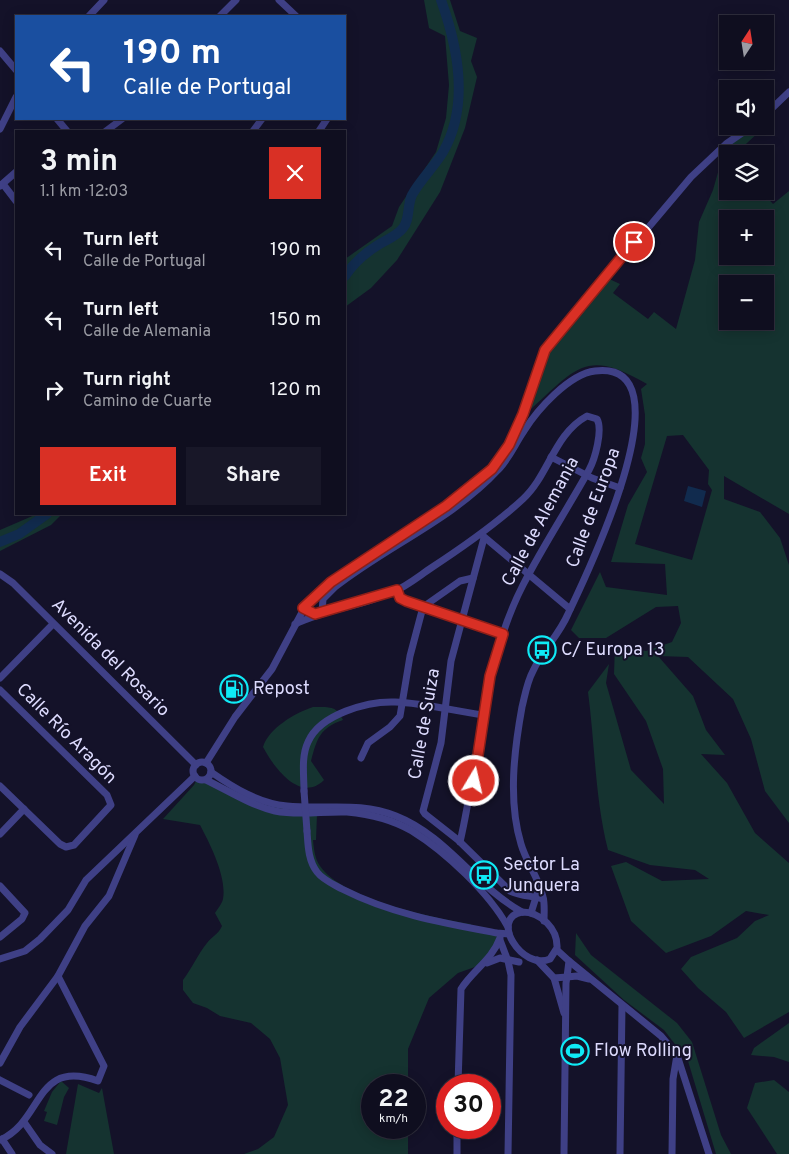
<!DOCTYPE html>
<html lang="en">
<head>
<meta charset="utf-8">
<style>
  body { margin:0; font-family:Overpass,sans-serif; background:#181728; color:#f1f3f6; height:100vh; display:flex; flex-direction:column; font-size:19px; white-space:nowrap }
  * { box-sizing:border-box; margin:0 }
  p { font-size:16px; color:#9b9ca4 }
  .icon { flex:none; width:28px; height:28px; fill:none; stroke:currentColor; stroke-width:2; stroke-linecap:round; stroke-linejoin:round }
  .map { position:relative; flex:1; overflow:hidden }
  .panel { position:absolute; left:15px; top:130px; width:331px; height:385px; display:flex; flex-direction:column; background:#0f0e1f; border-radius:0px; box-shadow:0 2px 12px #0003,0 0 0 1px #2f2e3d }
  .panel>* { flex:none }
  .banner { position:absolute; left:15px; top:15px; width:331px; height:105px; border-radius:0px; box-shadow:0 2px 12px #0003,0 0 0 1px #2f2e3d; background:#1a4fa0; color:#fff; overflow:hidden }
  .needle { width:32px; rotate:12deg }
  .buttons { position:absolute; left:719px; top:15px; display:grid; gap:10px }
  .buttons a { display:grid; place-items:center; width:55px; height:55px; border-radius:0px; background:#0f0e1f; box-shadow:0 2px 12px #0003,0 0 0 1px #2f2e3d; font-size:25px }
  .speed { position:absolute; left:361px; top:1074px; display:flex; gap:10px; font-size:25px; font-weight:700; text-align:center }
  .speed>* { display:grid; place-content:center; width:65px; height:65px; border-radius:50%; background:#0f0e1f; box-shadow:0 2px 12px #0003,0 0 0 1px #2f2e3d; line-height:1 }
  .speed small { font-size:12px; font-weight:400 }
  .speed .limit { border:8px solid #d22; background:#fff; color:#111 }
  .pin { position:absolute; display:grid; place-items:center; width:42px; height:42px; color:#fff; margin:-21px; border:2px solid #fff; border-radius:50%; box-shadow:0 1px 5px #0007 }
  .me { position:absolute; width:55px; margin:-28px; rotate:9deg; stroke-linejoin:round; filter:drop-shadow(0 0 4px #0008) }
  .turn { display:flex; align-items:center; gap:18px; height:105px; padding:0 25px; font-size:22px }
  .turn .icon { width:65px; height:65px; stroke-width:2.5 }
  .turn b { display:block; font-size:35px; line-height:42px }
  .round { display:grid; place-items:center; flex:none; width:52px; height:52px; border-radius:0px; background:#181728 }
  .head { display:flex; align-items:center; justify-content:space-between; height:85px; padding:0 25px }
  h1 { font-size:30px; font-weight:700; line-height:38px }
  .primary-button { display:flex; gap:10px; margin-top:auto; padding:10px 25px }
  .primary-button a { flex:1; height:58px; border-radius:0px; background:#d93025; color:#fff; font-size:20px; font-weight:700; line-height:58px; text-align:center }
  .primary-button a+a { background:#181728; color:#f1f3f6 }
  ul { padding:0; list-style:none }
  li { display:flex; align-items:center; gap:15px; height:70px; padding:0 25px }
  li div { flex:1 }
  li b { display:block; font-size:19px }
  li em { font-style:normal }
  .map>svg:first-child { display:block }
  .green { fill:#153330; fill-rule:evenodd }
  .water { fill:#112b4e }
  .lines { fill:none; stroke-linecap:round; stroke-linejoin:round }
  .river { stroke:#112b4e; stroke-width:10 }
  .minor { stroke:#3f4086; stroke-width:7 }
  .minor-bridge { stroke:#3f4086; stroke-width:7 }
  .route-casing { stroke:#8d1f18; stroke-width:12 }
  .route { stroke:#d93025; stroke-width:9 }
  .labels { text-anchor:middle; dominant-baseline:central; stroke-width:4; stroke-linejoin:round; paint-order:stroke }
  .street-label { font-size:18px; fill:#dddbfe; stroke:#141229 }
  .poi-label { font-size:18px; fill:#dddbfe; stroke:#141229; text-anchor:start }
</style>
</head>
<body>
<div class="map">
<svg width="789" height="1154" viewBox="0 0 789 1154">
  <rect width="100%" height="100%" fill="#141229"/>
  <g class="green">
    <path d="M424,0H450L460,31L477,38L471,61L477,77L465,128L440,192L397,260L371,288L345,307V259L392,226L399,207L436,152L446,118L449,85L445,36L429,28Z"/>
    <path d="M754,126L759,132L735,154H728V191H761L773,204L789,191V514L724,476V499L760,512L780,538L789,565V823L765,791L751,739L733,699L688,657L658,656L693,696L706,730L725,755L701,754L727,783L755,833L789,863V1012L744,1038L726,1012L698,988L681,969L691,957L737,938L755,921L769,915L746,911L711,936L666,953L631,921L611,866L626,862L662,881L709,879L695,870L650,865L608,850C595,799 595,745 588,692L609,664L606,683L631,770L664,804L663,769L646,721L614,674L615,645L646,651L672,642L681,623L678,606L656,607L606,638H579L571,630L600,572L606,587L667,595L665,564L611,562L628,505L647,472L641,458L645,444V415L641,389L647,384C587,349 578,366 531,409L524,408L545,350L605,277L620,284L613,293L648,319L654,312L676,329L695,260L699,222L713,190L726,144ZM728,219H765V256H728ZM728,284H765V321H728ZM683,435L709,470L708,484L712,490L692,560L635,544L667,436Z"/>
    <path d="M37,514H62L51,525L0,551V530Z"/>
    <path d="M313,707C328,707 337,705 343,720C320,728 317,738 311,761L324,780C300,804 273,766 263,747C269,728 295,713 313,707Z"/>
    <path d="M197,779L317,814L316,840H313C314,850 315,859 320,866C342,899 433,918 471,924L470,928L501,934L486,963L458,973L429,998L408,1049V1085H372V1128H408V1154H244L258,1149L274,1137L288,1105L280,1058L270,1039L251,1023L220,1016L207,1008L193,1003L183,990V980C192,968 198,954 207,943C212,936 218,935 222,926L215,913C218,908 222,904 223,899C227,877 210,844 200,825L163,819L194,785Z"/>
    <path d="M576,933L591,955L677,1023L692,1042L721,1135L731,1154H716L688,1061L664,1030L624,1000L575,955Z"/>
    <path d="M789,1023V1062L774,1057L751,1055L754,1048Z"/>
    <path d="M774,1080L789,1092V1154H777L747,1108L755,1083Z"/>
    <path d="M61,1081L69,1088L64,1097L57,1125L44,1121L47,1112L44,1111L52,1092Z"/>
    <path d="M78,1084L99,1093L102,1088L114,1154H66Z"/>
  </g>
  <path class="water" d="M688,486L706,491L702,507L684,501Z"/>
  <g class="lines">
    <g class="river">
      <path d="M345,276C353,264 365,253 378,245C386,240 397,236 403,228C410,220 407,205 412,195C420,180 434,167 443,152C470,105 458,47 441,0"/>
      <path d="M0,542L19,534L47,514"/>
    </g>
    <g class="minor">
      <path d="M279,0L296,16"/>
      <path d="M89,16L104,0"/>
      <path d="M220,16L236,0"/>
      <path d="M0,51L16,70"/>
      <path d="M765,115L789,92"/>
      <path d="M57,119L67,131"/>
      <path d="M0,129L16,97"/>
      <path d="M106,131L122,119"/>
      <path d="M253,131L262,119"/>
      <path d="M319,131L327,119"/>
      <path d="M3,184L16,201"/>
      <path d="M0,186L16,172"/>
      <path d="M551,457L592,478L620,488"/>
      <path d="M483,536L570,609"/>
      <path d="M484,538L451,661L441,743L423,811L425,814L458,840L510,891C520,896 533,896 543,899"/>
      <path d="M0,574L13,583L196,765"/>
      <path d="M397,590L400,597L406,601L503,634"/>
      <path d="M322,612L323,599L335,587C387,546 453,519 498,470C509,459 515,444 524,431C537,410 569,374 595,371C693,359 583,582 568,614C559,635 542,651 533,671C527,682 525,695 522,707C514,751 508,801 521,844C526,862 539,878 543,897C545,904 544,913 544,921"/>
      <path d="M295,624C327,609 361,606 393,592C407,586 419,576 431,568C463,547 495,525 523,499C549,475 554,434 587,416L597,419C603,430 595,459 589,470C568,508 543,546 523,585C482,665 480,756 460,842"/>
      <path d="M0,678L53,624"/>
      <path d="M0,690L107,795L111,805L74,845L66,847L60,844L0,786"/>
      <path d="M361,758L368,743L390,727L400,716L410,656L423,607L460,581L473,578"/>
      <circle cx="202" cy="771" r="9"/>
      <path d="M206,763L235,717L272,669L307,603L331,582L446,506L492,469L509,445L523,414L545,350L691,177L726,144L752,126"/>
      <path d="M211,772C234,788 258,803 287,806C324,810 359,801 396,816C447,836 475,886 522,912"/>
      <path d="M206,780C229,791 250,805 275,811C299,816 323,811 347,812C369,814 393,820 412,831C446,852 489,893 508,927"/>
      <path d="M304,791C304,775 301,757 308,742C320,714 368,701 395,702C424,703 454,711 483,715"/>
      <path d="M307,831C308,845 308,860 317,872C323,880 333,884 342,889C391,914 443,923 497,933L509,934"/>
      <path d="M0,834L24,809"/>
      <path d="M0,886L25,913L22,919L0,937"/>
      <path d="M522,912C541,912 558,929 557,948L550,959C522,971 489,918 522,912Z"/>
      <path d="M531,913L537,894"/>
      <path d="M500,940L508,961L511,975L508,1154"/>
      <path d="M0,959L25,951L40,939L68,910L86,880L195,776"/>
      <path d="M537,960L554,978L567,977L569,961L557,950"/>
      <path d="M569,961L661,1036L677,1055L709,1154"/>
      <path d="M487,963L500,958L519,962"/>
      <path d="M554,978L564,1013"/>
      <path d="M0,1063L20,1027L58,976L85,926L109,896L135,835"/>
      <path d="M0,1080L29,1095"/>
      <path d="M458,1085L461,989C473,970 492,960 500,938"/>
      <path d="M24,1122L40,1145L52,1154"/>
      <path d="M2,1139L12,1154"/>
      <path d="M0,1140C44,1121 34,1058 98,1081L104,1066L58,976"/>
      <path d="M457,1154V1128"/>
      <path d="M564,1154L566,983L567,977L577,976L589,979"/>
      <path d="M620,1154L622,1005"/>
      <path d="M672,1154L673,1079L677,1055"/>
    </g>
    <path class="minor-bridge" d="M304,791L307,831"/>
  </g>
  <g class="lines">
    <g class="route-casing">
      <path id="route" d="M474,781L490,676L503,634L406,601L400,598L397,590L315,614L303,608L331,582L446,506L492,469L509,445L523,414L545,350L634,242"/>
    </g>
    <use href="#route" class="route"/>
  </g>
  <defs>
    <g id="bus-ring" transform="scale(1.4375)"><circle r="9.5" fill="#141229" stroke="#0feaf6" stroke-width="1.5"/><path d="M-5-6H5V4H4V6H2V4H-2V6H-4V4H-5ZM-3.5-4V0h7V-4ZM-3.5 1.2v1.5H-2V1.2ZM2 1.2v1.5H3.5V1.2Z" fill="#0feaf6"/></g>
    <g id="fuel-ring" transform="scale(1.4375)"><circle r="9.5" fill="#141229" stroke="#0feaf6" stroke-width="1.5"/><path d="M-5.5-6h7V0h2V4h1.3V-2.5L3-4.5l.8-.8L6-3V5H2.5V1h-1V6h-7ZM-4.2-4.7v3.2H.2V-4.7Z" fill="#0feaf6"/></g>
    <g id="stadium-ring" transform="scale(1.4375)"><circle r="9.5" fill="#141229" stroke="#0feaf6" stroke-width="1.5"/><path d="M0-5a6.5 5 0 1 0 0 10a6.5 5 0 1 0 0-10ZM-3.5-1.8h7v3.6h-7Z" fill="#0feaf6"/></g>
  </defs>
  <g fill-rule="evenodd">
    <use href="#bus-ring" x="542" y="650"/>
    <use href="#fuel-ring" x="234" y="689"/>
    <use href="#bus-ring" x="484" y="875"/>
    <use href="#stadium-ring" x="575" y="1051"/>
  </g>
  <g class="labels">
    <g class="street-label">
      <text transform="translate(594 508) rotate(-70)">Calle de Europa</text>
      <text transform="translate(541 522) rotate(-62)">Calle de Alemania</text>
      <text transform="translate(110 658) rotate(45)">Avenida del Rosario</text>
      <text transform="translate(425 724) rotate(-80)">Calle de Suiza</text>
      <text transform="translate(66 734) rotate(45)">Calle Río Aragón</text>
    </g>
    <g class="poi-label">
      <text x="561" y="650">C/ Europa 13</text>
      <text x="253" y="689">Repost</text>
      <text x="503" y="865">Sector La<tspan x="503" dy="21">Junquera</tspan></text>
      <text x="594" y="1051">Flow Rolling</text>
    </g>
  </g>
</svg>
<div class="buttons">
<a><svg class="needle" viewBox="-14 -14 28 28"><path d="M0-13l5 13h-10z" fill="#e53935"/><path d="M0 13l5-13h-10z" fill="#9b9ca4"/></svg></a>
<a><svg class="icon" aria-label="sound" viewBox="0 0 24 24"><path d="M4 9h4l5-4v14l-5-4H4zM17 9q2 3 0 6"/></svg></a>
<a><svg class="icon" aria-label="layers" viewBox="0 0 24 24"><path d="M12 4l9 5-9 5-9-5zM3 14l9 5 9-5"/></svg></a>
<a>+</a>
<a>−</a>
</div>
<div class="speed"><div>22<small>km/h</small></div><div class="limit">30</div></div>
<div class="pin" style="left:634px;top:242px;background:#d93025"><svg class="icon" aria-label="arrive" viewBox="0 0 24 24"><path d="M6 21V4h12l-3 4 3 4H6"/></svg></div>
<svg class="me" style="left:474px;top:781px" viewBox="-20 -20 40 40"><circle r="17" fill="#d93025" stroke="#fff" stroke-width="3"/><path d="M0-11L8 9 0 5-8 9z" fill="#fff"/></svg>
<div class="banner">
<div class="turn"><svg class="icon" aria-label="left" viewBox="0 0 24 24"><path d="M17 20v-9H6M10 6l-5 5 5 5"/></svg><div><b>190 m</b>Calle de Portugal</div></div>
</div>
<section class="panel">
<div class="head"><div><h1>3 min</h1><p>1.1 km · 12:03</p></div><a class="round" style="background:#d93025;color:#fff"><svg class="icon" aria-label="close" viewBox="0 0 24 24"><path d="M6 6l12 12M18 6L6 18"/></svg></a></div>
<ul>
<li><svg class="icon" aria-label="left" viewBox="0 0 24 24"><path d="M17 20v-9H6M10 6l-5 5 5 5"/></svg><div><b>Turn left</b><p>Calle de Portugal</p></div><em>190 m</em></li>
<li><svg class="icon" aria-label="left" viewBox="0 0 24 24"><path d="M17 20v-9H6M10 6l-5 5 5 5"/></svg><div><b>Turn left</b><p>Calle de Alemania</p></div><em>150 m</em></li>
<li><svg class="icon" aria-label="right" viewBox="0 0 24 24"><path d="M7 20v-9h11M14 6l5 5-5 5"/></svg><div><b>Turn right</b><p>Camino de Cuarte</p></div><em>120 m</em></li>
</ul>
<div class="primary-button"><a>Exit</a><a>Share</a></div>
</section>
</div>
</body>
</html>
